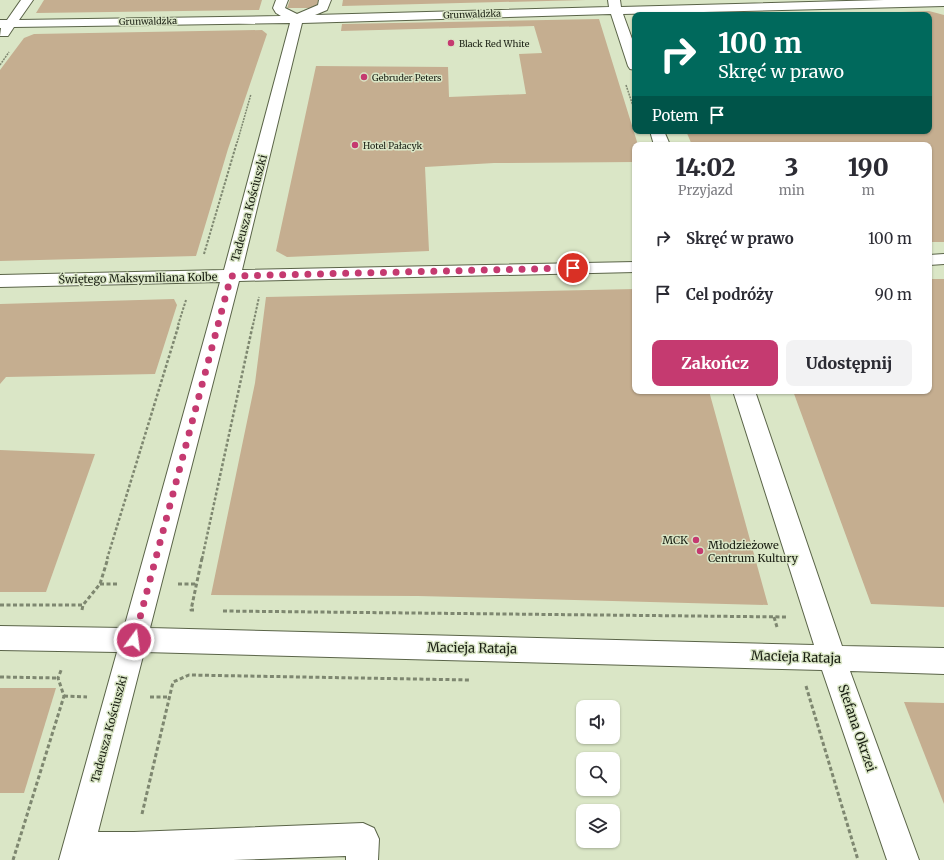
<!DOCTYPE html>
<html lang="pl">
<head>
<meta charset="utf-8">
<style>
  body { margin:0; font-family:Merriweather,serif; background:#f2f2f3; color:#2b2b33; height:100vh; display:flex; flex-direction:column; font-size:15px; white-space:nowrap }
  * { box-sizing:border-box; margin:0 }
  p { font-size:13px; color:#7c7c81 }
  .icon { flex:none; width:22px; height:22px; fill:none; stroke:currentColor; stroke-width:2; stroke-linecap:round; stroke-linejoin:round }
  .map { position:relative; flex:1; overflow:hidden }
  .drawer { position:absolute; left:632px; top:142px; width:300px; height:252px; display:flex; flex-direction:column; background:#fff; border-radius:8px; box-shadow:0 1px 3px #0004 }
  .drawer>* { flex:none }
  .top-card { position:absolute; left:632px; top:12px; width:300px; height:122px; border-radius:8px; box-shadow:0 1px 3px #0004; background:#00695c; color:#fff; overflow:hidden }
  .fabs { position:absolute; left:576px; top:700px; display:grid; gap:8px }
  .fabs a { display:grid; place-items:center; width:44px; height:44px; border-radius:8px; background:#fff; box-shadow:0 1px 3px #0004; font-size:20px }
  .pin { position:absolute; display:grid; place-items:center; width:34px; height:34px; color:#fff; margin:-17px; border:2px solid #fff; border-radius:50%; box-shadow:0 1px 4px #0007 }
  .me { position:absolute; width:44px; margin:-22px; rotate:14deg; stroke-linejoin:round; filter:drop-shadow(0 0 3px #0008) }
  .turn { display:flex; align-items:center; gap:14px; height:84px; padding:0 20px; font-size:18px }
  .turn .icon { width:52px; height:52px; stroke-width:2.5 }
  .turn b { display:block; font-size:28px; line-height:34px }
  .then { display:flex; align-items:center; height:38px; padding:0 20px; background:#0003; gap:8px; font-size:15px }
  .eta { display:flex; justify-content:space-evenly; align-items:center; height:68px; text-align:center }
  .eta b { font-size:24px; font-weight:800; line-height:28px }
  .cta { display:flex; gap:8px; margin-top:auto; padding:8px 20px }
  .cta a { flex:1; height:46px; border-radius:8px; background:#c53a70; color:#fff; font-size:16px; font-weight:800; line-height:46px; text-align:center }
  .cta a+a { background:#f2f2f3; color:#2b2b33 }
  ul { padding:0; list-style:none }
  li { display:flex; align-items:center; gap:12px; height:56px; padding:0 20px }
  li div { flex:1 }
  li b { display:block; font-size:15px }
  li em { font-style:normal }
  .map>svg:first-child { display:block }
  .green { fill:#c5ae90 }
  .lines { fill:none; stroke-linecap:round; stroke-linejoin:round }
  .minor-casing { stroke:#5a6448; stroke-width:2 }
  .path-far3 { stroke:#7e8770; stroke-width:1.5; stroke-dasharray:2 1; stroke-linecap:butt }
  .path-far2 { stroke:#7e8770; stroke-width:2; stroke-dasharray:2.5 1.5; stroke-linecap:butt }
  .path-far1 { stroke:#7e8770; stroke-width:2.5; stroke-dasharray:3 2; stroke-linecap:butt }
  .path { stroke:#7e8770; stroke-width:3; stroke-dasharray:4 2.5; stroke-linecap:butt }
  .minor { fill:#fff; fill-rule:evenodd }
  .route { stroke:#c53a70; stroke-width:7; stroke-dasharray:0 12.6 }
  .poi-dot { fill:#c53a70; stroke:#dae6c6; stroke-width:1.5 }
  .labels { text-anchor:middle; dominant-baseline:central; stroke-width:3; stroke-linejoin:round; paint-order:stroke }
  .far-street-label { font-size:9px; fill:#1a1f13; stroke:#dae6c6 }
  .far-poi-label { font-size:9px; fill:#1a1f13; stroke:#dae6c6; text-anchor:start }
  .street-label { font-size:11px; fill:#1a1f13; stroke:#dae6c6 }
  .poi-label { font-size:11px; fill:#1a1f13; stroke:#dae6c6; text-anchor:end }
  .near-street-label { font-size:13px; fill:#1a1f13; stroke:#dae6c6 }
</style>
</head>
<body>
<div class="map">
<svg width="944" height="860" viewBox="0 0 944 860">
  <rect width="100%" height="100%" fill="#dae6c6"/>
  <g class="green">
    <path d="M44,0H262L259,10L36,13Z"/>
    <path d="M290,0H318L317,8H287Z"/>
    <path d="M343,0H586L342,6Z"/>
    <path d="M929,11L944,15V242H929V145H692L686,131H929V15H817Z"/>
    <path d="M599,19L638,145H635V162L494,163L425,167L429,251L287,257L276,251L316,66L448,67L449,97L526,94L519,54L542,53L534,26L341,31L342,24Z"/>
    <path d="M262,30L267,34L228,149L196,256L0,261V70L24,38L34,34Z"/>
    <path d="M929,279H944V607L871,604L793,391H929Z"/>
    <path d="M635,289V391H709L768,605L418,596L211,595L255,383L266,297Z"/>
    <path d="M174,299L177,305L155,374L6,377L0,384V304Z"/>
    <path d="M0,450L95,454L46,592H0Z"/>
    <path d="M0,688H56L24,793H0Z"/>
    <path d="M904,702L944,703V804Z"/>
  </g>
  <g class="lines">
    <g class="minor-casing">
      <g id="minor">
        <path d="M21,0H33L19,20L281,16L276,13L273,8L276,0H288L285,8L297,14L318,5L319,0H331L327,10L315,15L609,7L608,0H620L621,7L884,0H944V6L623,14L635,47V70L630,69L628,66L611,14L302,23L242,270L635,262V272L239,281L150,628L814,645L733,391H755L842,646L944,648V674L850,671L919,860H887L822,670L144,652L98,832H134L363,823L374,828L379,839L378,860H346V856L233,860H59L117,652L0,650V626L124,628L220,282L0,287V275L224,270L290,23L14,27L8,36H0L1,28H0V20H7Z"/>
        <path d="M650,131H664L670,145H654Z"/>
        <path d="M944,254V264L929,265V255Z"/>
      </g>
    </g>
    <g class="path-far3">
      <path d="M0,65L9,52"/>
      <path d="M626,85L635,112"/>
      <path d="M237,143L251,94"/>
    </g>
    <g class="path-far2">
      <path d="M204,254L237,142"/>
      <path d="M178,325L186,300"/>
      <path d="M253,325L259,297"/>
    </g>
    <g class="path-far1">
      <path d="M107,559L179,324"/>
      <path d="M202,559L253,324"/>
    </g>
    <g class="path">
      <path d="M100,584H119"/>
      <path d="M178,584H197"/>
      <path d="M0,605H83"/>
      <path d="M82,610L83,605L100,584L108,558"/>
      <path d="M194,610H191L202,558"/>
      <path d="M223,611L788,617"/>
      <path d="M774,617L777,627"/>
      <path d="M0,677L58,678"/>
      <path d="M806,686L858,860"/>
      <path d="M64,696L87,697"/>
      <path d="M150,697H169"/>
      <path d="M142,814L173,682L189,675L471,680"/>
      <path d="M13,860L64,696L58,678L62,668"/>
    </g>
    <use href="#minor" class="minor"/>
  </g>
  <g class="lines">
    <path class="route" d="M134,640L231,276L573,268"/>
  </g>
  <g class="poi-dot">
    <circle cx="451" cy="43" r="4"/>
    <circle cx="364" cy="77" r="4"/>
    <circle cx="355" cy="145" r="4"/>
    <circle cx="696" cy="540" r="4"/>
    <circle cx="700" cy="551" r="4"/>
  </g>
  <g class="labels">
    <g class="far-street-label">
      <text transform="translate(472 14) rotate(-2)">Grunwaldzka</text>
      <text transform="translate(148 21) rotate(-1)">Grunwaldzka</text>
    </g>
    <g class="far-poi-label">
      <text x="459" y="43">Black Red White</text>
      <text x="372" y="77">Gebruder Peters</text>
      <text x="363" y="145">Hotel Pałacyk</text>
    </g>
    <g class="street-label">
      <text transform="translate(249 208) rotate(-75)">Tadeusza Kościuszki</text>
      <text transform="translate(138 278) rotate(-1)">Świętego Maksymiliana Kolbe</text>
      <text transform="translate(109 729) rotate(-75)">Tadeusza Kościuszki</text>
    </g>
    <g class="poi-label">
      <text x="688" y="540">MCK</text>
      <text x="708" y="545" text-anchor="start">Młodzieżowe<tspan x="708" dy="13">Centrum Kultury</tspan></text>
    </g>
    <g class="near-street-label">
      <text transform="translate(472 648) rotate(1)">Macieja Rataja</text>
      <text transform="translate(796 657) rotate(2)">Macieja Rataja</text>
      <text transform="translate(857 728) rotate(71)">Stefana Okrzei</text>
    </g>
  </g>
</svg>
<div class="fabs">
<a><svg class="icon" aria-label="sound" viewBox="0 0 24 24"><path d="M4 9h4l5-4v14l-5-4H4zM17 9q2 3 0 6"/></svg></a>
<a><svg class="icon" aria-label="search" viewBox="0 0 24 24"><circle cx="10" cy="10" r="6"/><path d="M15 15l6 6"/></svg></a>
<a><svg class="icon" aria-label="layers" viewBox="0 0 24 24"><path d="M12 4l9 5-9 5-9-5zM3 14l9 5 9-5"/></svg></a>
</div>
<div class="pin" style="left:573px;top:268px;background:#d93025"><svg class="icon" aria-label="arrive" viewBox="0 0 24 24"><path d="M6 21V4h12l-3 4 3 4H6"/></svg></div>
<svg class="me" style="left:134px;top:640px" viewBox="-20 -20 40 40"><circle r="17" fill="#c53a70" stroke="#fff" stroke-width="3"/><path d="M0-11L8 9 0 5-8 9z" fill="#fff"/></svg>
<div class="top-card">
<div class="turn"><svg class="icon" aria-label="right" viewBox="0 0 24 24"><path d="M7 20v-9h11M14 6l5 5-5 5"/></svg><div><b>100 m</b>Skręć w prawo</div></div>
<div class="then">Potem<svg class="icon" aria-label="arrive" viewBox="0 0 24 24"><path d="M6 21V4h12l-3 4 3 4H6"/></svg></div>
</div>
<section class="drawer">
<div class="eta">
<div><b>14:02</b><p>Przyjazd</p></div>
<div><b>3</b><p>min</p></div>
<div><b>190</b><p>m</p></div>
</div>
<ul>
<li><svg class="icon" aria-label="right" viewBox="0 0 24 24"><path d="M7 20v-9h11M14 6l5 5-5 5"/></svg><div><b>Skręć w prawo</b></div><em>100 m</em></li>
<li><svg class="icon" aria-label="arrive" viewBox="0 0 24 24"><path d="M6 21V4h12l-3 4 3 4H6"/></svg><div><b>Cel podróży</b></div><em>90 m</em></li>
</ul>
<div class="cta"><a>Zakończ</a><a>Udostępnij</a></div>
</section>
</div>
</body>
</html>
